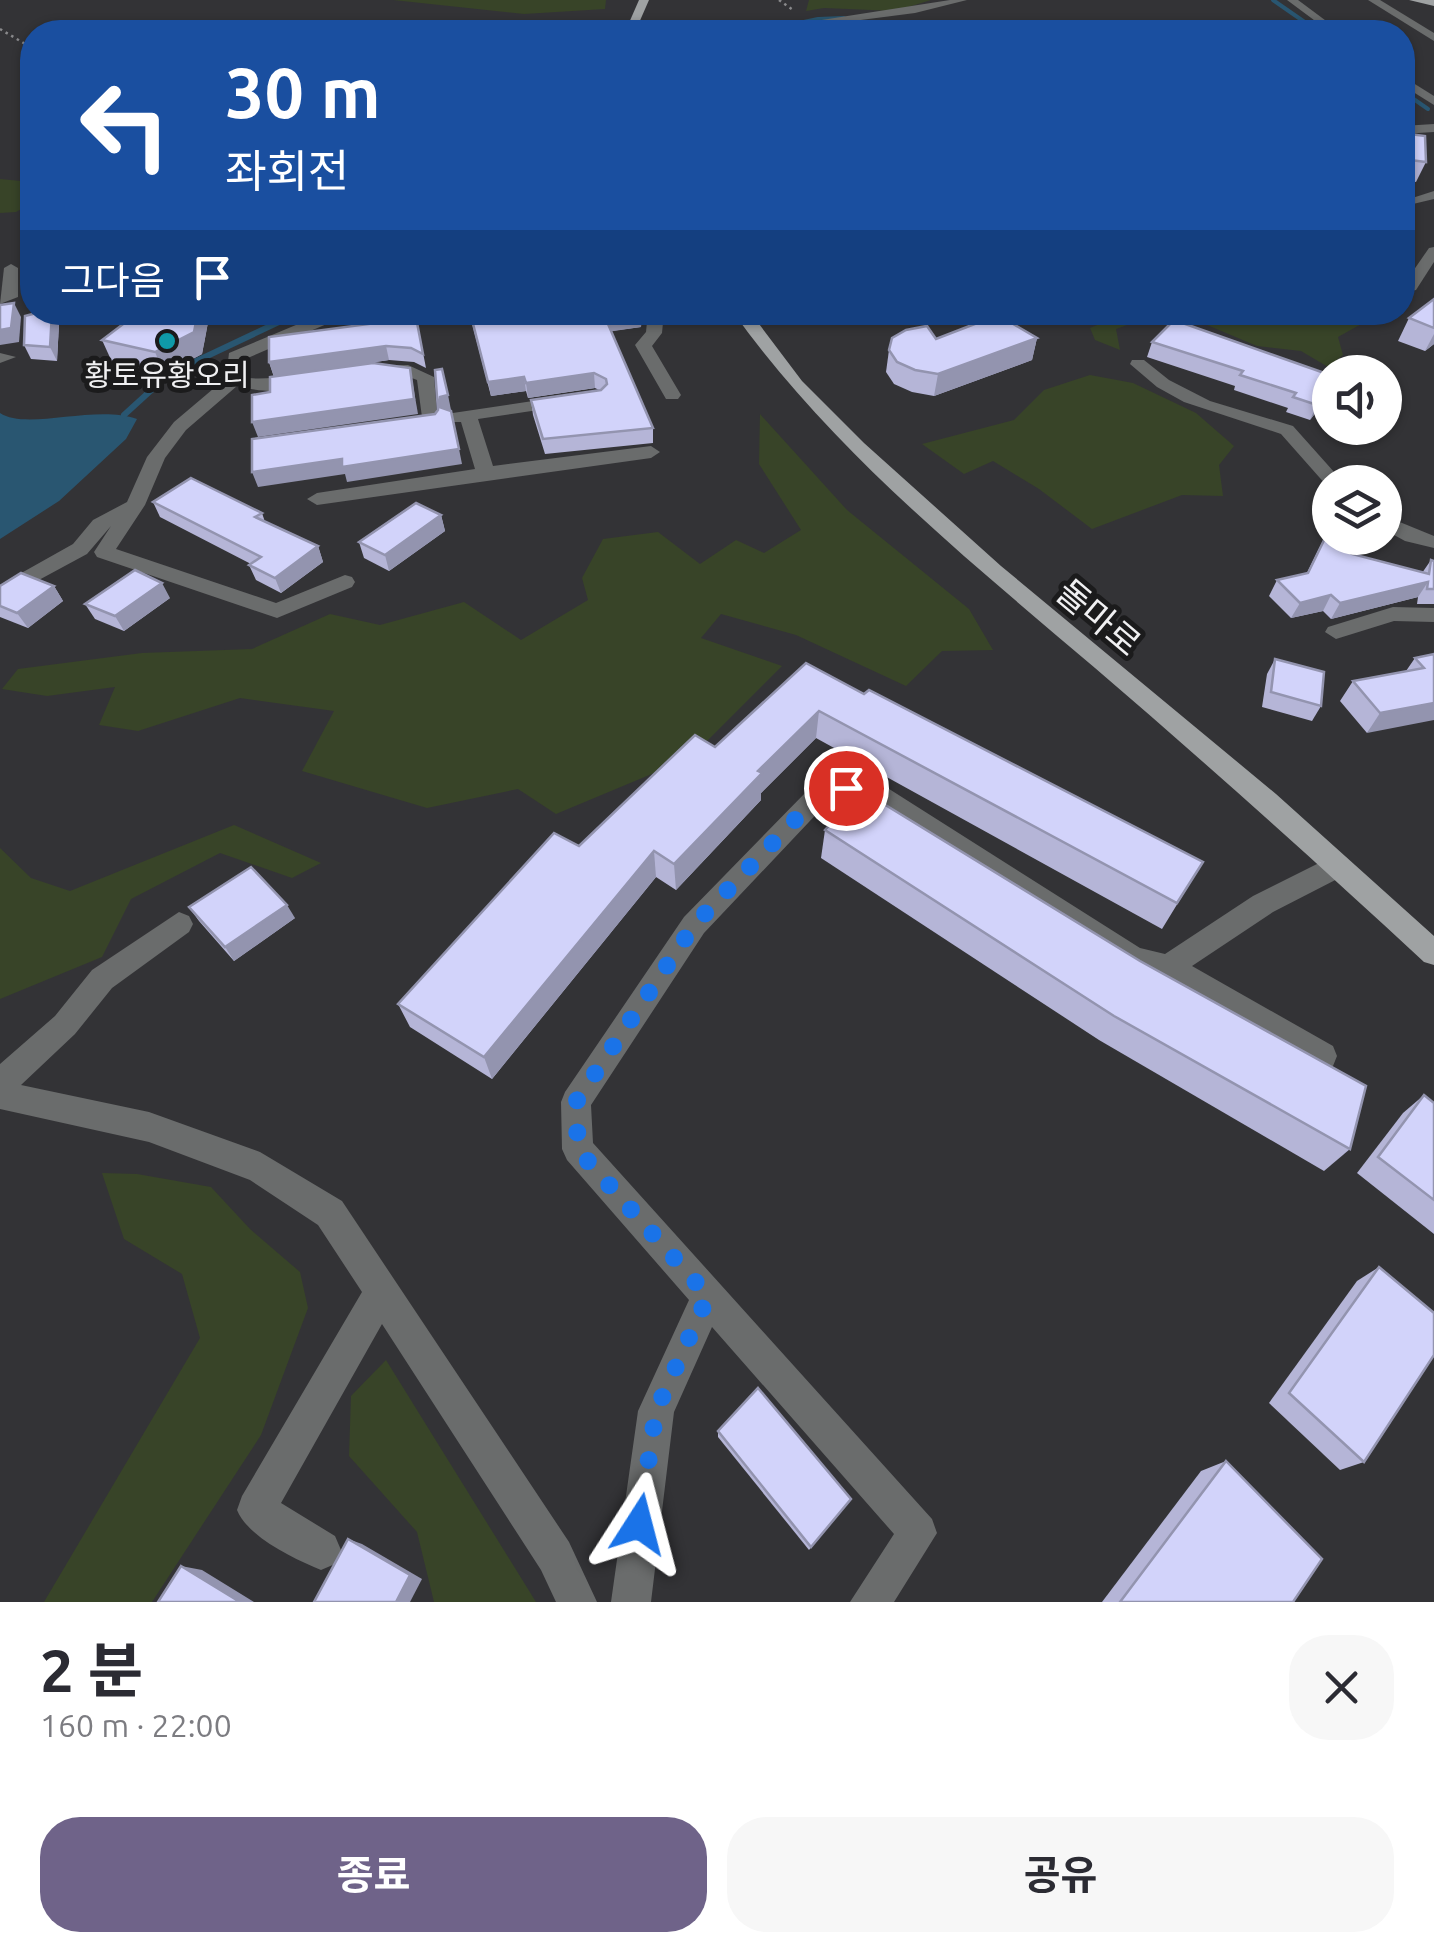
<!DOCTYPE html>
<html lang="ko">
<head>
<meta charset="utf-8">
<style>
  body { margin:0; font-family:Ubuntu,"Noto Sans KR",sans-serif; background:#f7f7f7; color:#2b2b33; height:100vh; display:flex; flex-direction:column; font-size:38px; white-space:nowrap }
  * { box-sizing:border-box; margin:0 }
  p { font-size:32px; color:#7c7c81 }
  .icon { flex:none; width:55px; height:55px; fill:none; stroke:currentColor; stroke-width:2; stroke-linecap:round; stroke-linejoin:round }
  .map { position:relative; height:1602px; overflow:hidden }
  .details { display:flex; flex-direction:column; background:#fff; flex:1 }
  .details>* { flex:none }
  .top-card { position:absolute; left:20px; top:20px; width:1395px; height:305px; border-radius:40px; box-shadow:0 2px 8px #0004; background:#1a4fa0; color:#fff; overflow:hidden }
  .tools { position:absolute; left:1312px; top:355px; display:grid; gap:20px }
  .tools a { display:grid; place-items:center; width:90px; height:90px; border-radius:50%; background:#fff; box-shadow:0 2px 8px #0004; font-size:50px }
  .pin { position:absolute; display:grid; place-items:center; width:85px; height:85px; color:#fff; margin:-42px; border:5px solid #fff; border-radius:50%; box-shadow:0 2px 10px #0007 }
  .me { position:absolute; width:110px; margin:-55px; rotate:9deg; stroke-linejoin:round; filter:drop-shadow(0 0 8px #0008) }
  .turn { display:flex; align-items:center; gap:35px; height:210px; padding:0 40px; font-size:45px }
  .turn .icon { width:130px; height:130px; stroke-width:2.5 }
  .turn b { display:block; font-size:70px; line-height:85px }
  .then { display:flex; align-items:center; height:95px; padding:0 40px; background:#0003; gap:20px; font-size:38px }
  .round { display:grid; place-items:center; flex:none; width:105px; height:105px; border-radius:40px; background:#f7f7f7 }
  .overview { display:flex; align-items:center; justify-content:space-between; height:170px; padding:0 40px }
  h1 { font-size:60px; font-weight:700; line-height:75px }
  .action { display:flex; gap:20px; margin-top:auto; padding:20px 40px }
  .action a { flex:1; height:115px; border-radius:40px; background:#6f6389; color:#fff; font-size:40px; font-weight:700; line-height:115px; text-align:center }
  .action a+a { background:#f7f7f7; color:#2b2b33 }
  .map>svg:first-child { display:block }
  .green { fill:#384428 }
  .water { fill:#295671 }
  .lines { fill:none; stroke-linecap:round; stroke-linejoin:round }
  .stream-far1 { stroke:#295671; stroke-width:4 }
  .stream { stroke:#295671; stroke-width:6 }
  .path { stroke:#89898b; stroke-width:2.5; stroke-dasharray:2.5 4; stroke-linecap:butt }
  .minor { fill:#6a6c6c; fill-rule:evenodd }
  .major { fill:#9fa2a3; fill-rule:evenodd }
  .wall { fill:#b5b5d7 }
  .shaded-wall { fill:#9394af }
  .building { fill:#d2d3fa; stroke:#9394af; stroke-width:2.5 }
  .route { stroke:#1a73e8; stroke-width:18; stroke-dasharray:0 32.4 }
  .culture-dot { fill:#0f9aa8; stroke:#1b1b1c; stroke-width:4 }
  .labels { text-anchor:middle; dominant-baseline:central; stroke-width:10; stroke-linejoin:round; paint-order:stroke }
  .far-poi-label { font-size:30px; fill:#f0f0f2; stroke:#1b1b1c }
  .street-label { font-size:35px; fill:#f0f0f2; stroke:#1b1b1c }
</style>
</head>
<body>
<div class="map">
<svg width="1434" height="1602" viewBox="0 0 1434 1602">
  <rect width="100%" height="100%" fill="#333336"/>
  <g class="green">
    <path d="M393,0H606L605,9L524,14Z"/>
    <path d="M809,0H931L895,11L824,8L806,11Z"/>
    <path d="M0,179L32,182V203L16,212L0,213Z"/>
    <path d="M1125,313V312L1381,313L1338,337L1343,355L1328,367L1301,351L1257,346L1200,322L1155,315L1116,329L1120,350L1095,340L1090,328Z"/>
    <path d="M1090,375L1133,383L1196,413L1234,446L1219,465L1223,496L1182,495L1092,529L1039,489L993,461L964,474L922,444L1014,420L1044,390Z"/>
    <path d="M760,414L847,510L969,609L993,650L942,651L906,686L796,635L721,614L701,638L782,666L690,758L556,814L518,789L427,808L302,771L334,711L240,698L138,731L99,725L115,687L47,696L2,689L18,669L142,653L252,649L330,614L380,625L464,602L521,640L588,600L582,578L603,539L658,532L700,564L736,540L764,553L801,530L759,464Z"/>
    <path d="M234,825L321,863L292,878L220,853L131,899L102,957L0,999V848L31,878L70,891Z"/>
    <path d="M102,1173L137,1174L211,1187L250,1229L300,1272L308,1308L261,1435L152,1602H44L200,1338L182,1274L124,1239Z"/>
    <path d="M386,1360L536,1602H434L417,1532L349,1456L351,1396Z"/>
  </g>
  <path class="water" d="M0,413C27,431 95,404 137,419L126,439L59,501L0,539Z"/>
  <g class="lines">
    <g class="stream-far1">
      <path d="M1273,0L1319,32"/>
      <path d="M756,32L818,19L844,18"/>
      <path d="M1402,91L1428,109"/>
    </g>
    <path class="stream" d="M124,415L169,374L300,312"/>
    <g class="path">
      <path d="M779,0L793,10"/>
      <path d="M0,29L32,48"/>
    </g>
    <g class="minor">
      <path d="M950,0H967L915,13L768,32L796,24Z"/>
      <path d="M1287,0H1298L1341,32H1330Z"/>
      <path d="M1368,0H1380L1434,33V41Z"/>
      <path d="M1402,76L1434,96V105L1402,85Z"/>
      <path d="M1434,124V132L1402,134V126Z"/>
      <path d="M1434,191V199L1413,204L1406,200Z"/>
      <path d="M1434,247V262L1416,290L1403,293L1402,287L1429,248Z"/>
      <path d="M11,264L18,268V297L0,304L4,268Z"/>
      <path d="M327,312L370,318L461,312L370,328L336,320L243,360V377C263,382 298,372 312,381C292,395 260,392 237,386L186,430L165,458L145,505L116,549L276,603L345,575L352,577L355,582L352,587L277,618L97,557L94,552L111,526L87,554L0,601V585L73,544L93,520L127,502L147,457L174,422L226,378L229,353Z"/>
      <path d="M648,312H664L662,333L652,346L681,395L678,399H666L635,345L646,332Z"/>
      <path d="M892,312H926L879,325L871,320Z"/>
      <path d="M0,353L16,357L0,363Z"/>
      <path d="M1132,360H1144L1169,380L1210,401L1293,426L1343,482L1327,486L1281,434L1184,402L1157,387L1130,364Z"/>
      <path d="M408,365L434,377L438,425L400,429V421L422,417L417,380C401,373 381,381 369,371L377,366Z"/>
      <path d="M566,396L575,401L572,405L478,419L493,466L651,446L660,452L651,458L317,505L307,499L317,493L475,469L461,422H446V414Z"/>
      <path d="M1385,516L1434,536V548L1405,541L1385,530Z"/>
      <path d="M1393,607L1434,608V622L1394,621L1336,639L1325,632L1328,627Z"/>
      <path d="M846,778L886,787L1140,948L1165,954L1253,896L1329,858L1338,855L1347,858L1351,866L1347,874L1273,912L1192,966L1333,1046L1337,1056L1333,1066L1322,1070L1311,1066L1161,977L1123,967L871,802L846,798L825,805L704,933L591,1105L593,1143L932,1519L937,1533L894,1602H850L894,1534L712,1327L674,1412L651,1602H611L638,1411L689,1300L567,1160L562,1149L561,1102L565,1092L684,917L807,791Z"/>
      <path d="M179,912L189,916L193,924L189,932L112,988L75,1034L21,1085L149,1112L260,1152L342,1201L569,1542L597,1602H556L541,1570L382,1324L281,1503L335,1536L341,1550L335,1564L321,1570C294,1559 248,1537 237,1510L242,1496L362,1292L318,1225L250,1180L149,1142L0,1109V1064L55,1016L92,970Z"/>
    </g>
    <g class="major">
      <path d="M639,0H649L635,32H625Z"/>
      <path d="M1409,0H1434V6Z"/>
      <path d="M733,312H750L802,381L864,443L1001,566L1276,794L1434,936V965L1424,962C1316,862 1207,764 1095,668C967,559 832,450 733,312Z"/>
    </g>
  </g>
  <g class="wall">
    <path d="M1402,133L1426,162L1416,182L1402,180Z"/>
    <path d="M1434,299V344L1425,351L1398,341L1409,318Z"/>
    <path d="M163,312H210L202,354L164,374L112,362L102,340Z"/>
    <path d="M384,312H415L426,368L414,362L389,360L274,377L269,362L384,322L392,313Z"/>
    <path d="M469,312H642L641,327L611,331L653,428V443L545,454L533,415L531,400L599,390L595,388L528,398L526,391L491,396Z"/>
    <path d="M59,324L57,361L31,359L24,345Z"/>
    <path d="M1037,338L1032,360L934,396L912,392L894,384L886,372L889,350L936,339Z"/>
    <path d="M1152,342L1330,394L1310,420L1286,412L1288,408L1234,390L1235,386L1147,357Z"/>
    <path d="M153,502L262,513L265,522L318,546L323,562L281,593L256,580L249,565L251,564L160,517Z"/>
    <path d="M441,515L445,531L389,571L364,558L359,542Z"/>
    <path d="M1330,526L1352,554L1422,573L1431,560L1434,561V604H1417L1418,597L1331,619L1323,611L1291,618L1269,596L1277,580L1307,573Z"/>
    <path d="M0,586H54L63,601L28,628L0,617Z"/>
    <path d="M170,598L124,631L95,619L85,604Z"/>
    <path d="M1434,654L1367,733L1340,701L1353,681L1406,671L1415,658Z"/>
    <path d="M1275,659L1321,706L1312,721L1262,707L1267,674Z"/>
    <path d="M864,694L1203,862L1162,929L816,738L761,793V800L676,890L656,877L492,1079L410,1027L398,1004L579,846L715,747Z"/>
    <path d="M825,830L1350,1149L1324,1171L1099,1040L821,858Z"/>
    <path d="M189,907L295,918L234,961L199,921Z"/>
    <path d="M1424,1095L1434,1103V1234L1357,1173L1403,1113Z"/>
    <path d="M1379,1267L1364,1462L1340,1470L1269,1403L1357,1281Z"/>
    <path d="M718,1431L851,1499L809,1550L718,1437Z"/>
    <path d="M1226,1461L1293,1602H1102L1201,1471Z"/>
  </g>
  <g class="shaded-wall">
    <path d="M14,303L21,317L19,342L0,345V330Z"/>
    <path d="M52,312H54L59,324L57,361L50,347Z"/>
    <path d="M198,312H210L202,354L164,374L155,352Z"/>
    <path d="M636,312H642L641,327L607,332L605,317Z"/>
    <path d="M1434,334V344L1425,351Z"/>
    <path d="M1037,338L1032,360L934,396L938,374Z"/>
    <path d="M386,346L389,360L274,377L269,362Z"/>
    <path d="M410,368L418,414L258,437L252,422Z"/>
    <path d="M594,373L595,388L528,398L526,383Z"/>
    <path d="M524,377L526,391L491,396L488,382Z"/>
    <path d="M1330,388V394L1310,420L1317,405Z"/>
    <path d="M448,395L451,410L443,412L439,407L440,397Z"/>
    <path d="M459,449L462,464L347,482L345,474L258,487L252,472L342,459Z"/>
    <path d="M441,515L445,531L389,571L385,555Z"/>
    <path d="M318,546L323,562L281,593L275,578Z"/>
    <path d="M1428,582L1418,597L1331,619L1340,603Z"/>
    <path d="M162,583L170,598L124,631L115,616Z"/>
    <path d="M54,586L63,601L28,628L17,613Z"/>
    <path d="M1331,595L1323,611L1291,618L1300,603Z"/>
    <path d="M1434,703V720L1367,733L1380,713Z"/>
    <path d="M819,711L816,738L761,793V800L676,890L674,864L758,771Z"/>
    <path d="M654,851L656,877L492,1079L484,1057Z"/>
    <path d="M287,905L295,918L234,961L225,947Z"/>
    <path d="M348,1539L362,1544L422,1579L410,1602H396Z"/>
    <path d="M181,1566L202,1570L254,1602H240Z"/>
  </g>
  <g class="building">
    <path d="M1402,133L1425,136L1426,162L1402,159Z"/>
    <path d="M1434,299V328L1409,318Z"/>
    <path d="M14,303L11,328L0,330V305Z"/>
    <path d="M40,312H52L50,347L24,345L25,316Z"/>
    <path d="M139,312L159,315L163,312H198L194,332L155,352L102,340Z"/>
    <path d="M394,312H415L423,354L411,348L386,346L269,362V337L384,322L383,314Z"/>
    <path d="M470,312H640L605,317L653,428L543,439L531,400L601,390L607,384L606,379L594,373L526,383L524,377L488,382Z"/>
    <path d="M998,315L1037,338L938,374L915,370L897,362L889,350L892,338L906,330L927,326L936,339Z"/>
    <path d="M1174,320L1330,375V388L1317,405L1293,397L1296,393L1240,375L1243,371L1152,342Z"/>
    <path d="M373,363L410,368L414,399L252,422V395L270,392V377Z"/>
    <path d="M442,369L448,395L440,397L439,407L451,411L459,449L342,467V459L252,472V439L435,414L438,410L435,370Z"/>
    <path d="M191,478L262,513L255,517L318,546L275,578L249,565L261,557L153,502Z"/>
    <path d="M416,503L441,515L385,555L359,542Z"/>
    <path d="M1330,528V538H1359L1352,554L1429,574L1431,560L1434,561V589H1427L1428,582L1340,603L1331,595L1300,603L1277,580L1308,573Z"/>
    <path d="M135,570L162,583L115,616L85,604Z"/>
    <path d="M21,573L54,586L17,613L0,606V586Z"/>
    <path d="M1434,654V703L1380,713L1353,681L1424,668L1415,658Z"/>
    <path d="M1275,659L1324,672L1321,706L1271,692Z"/>
    <path d="M806,663L864,694L869,690L1203,862L1177,903L819,711L758,771L762,773L674,864L654,851L484,1057L398,1004L554,833L579,846L695,735L715,747Z"/>
    <path d="M861,790L1140,961L1366,1086L1350,1149L1114,1016L825,830Z"/>
    <path d="M251,867L287,905L225,947L189,907Z"/>
    <path d="M1424,1095L1434,1103V1200L1378,1157Z"/>
    <path d="M1379,1267L1434,1313V1355L1364,1462L1289,1393Z"/>
    <path d="M758,1388L851,1499L811,1547L718,1431Z"/>
    <path d="M1226,1461L1322,1559L1293,1602H1120Z"/>
    <path d="M348,1539L410,1575L396,1602H314Z"/>
    <path d="M181,1566L240,1602H158Z"/>
  </g>
  <g class="lines">
    <path class="route" d="M639,1524L656,1411L708,1296L578,1150L576,1102L694,925L816,798L846,788"/>
  </g>
  <circle class="culture-dot" cx="167" cy="341" r="10"/>
  <g class="labels">
    <g class="far-poi-label">
      <text x="167" y="375">황토유황오리</text>
    </g>
    <g class="street-label">
      <text transform="translate(1099 617) rotate(40)">돌마로</text>
    </g>
  </g>
</svg>
<div class="tools">
<a><svg class="icon" aria-label="sound" viewBox="0 0 24 24"><path d="M4 9h4l5-4v14l-5-4H4zM17 9q2 3 0 6"/></svg></a>
<a><svg class="icon" aria-label="layers" viewBox="0 0 24 24"><path d="M12 4l9 5-9 5-9-5zM3 14l9 5 9-5"/></svg></a>
</div>
<div class="pin" style="left:846px;top:788px;background:#d93025"><svg class="icon" aria-label="arrive" viewBox="0 0 24 24"><path d="M6 21V4h12l-3 4 3 4H6"/></svg></div>
<svg class="me" style="left:639px;top:1524px" viewBox="-20 -20 40 40"><path d="M0-17L14 15 0 8-14 15z" fill="#1a73e8" stroke="#fff" stroke-width="4"/></svg>
<div class="top-card">
<div class="turn"><svg class="icon" aria-label="left" viewBox="0 0 24 24"><path d="M17 20v-9H6M10 6l-5 5 5 5"/></svg><div><b>30 m</b>좌회전</div></div>
<div class="then">그다음<svg class="icon" aria-label="arrive" viewBox="0 0 24 24"><path d="M6 21V4h12l-3 4 3 4H6"/></svg></div>
</div>
</div>
<section class="details">
<div class="overview"><div><h1>2 분</h1><p>160 m · 22:00</p></div><a class="round"><svg class="icon" aria-label="close" viewBox="0 0 24 24"><path d="M6 6l12 12M18 6L6 18"/></svg></a></div>
<div class="action"><a>종료</a><a>공유</a></div>
</section>
</body>
</html>
